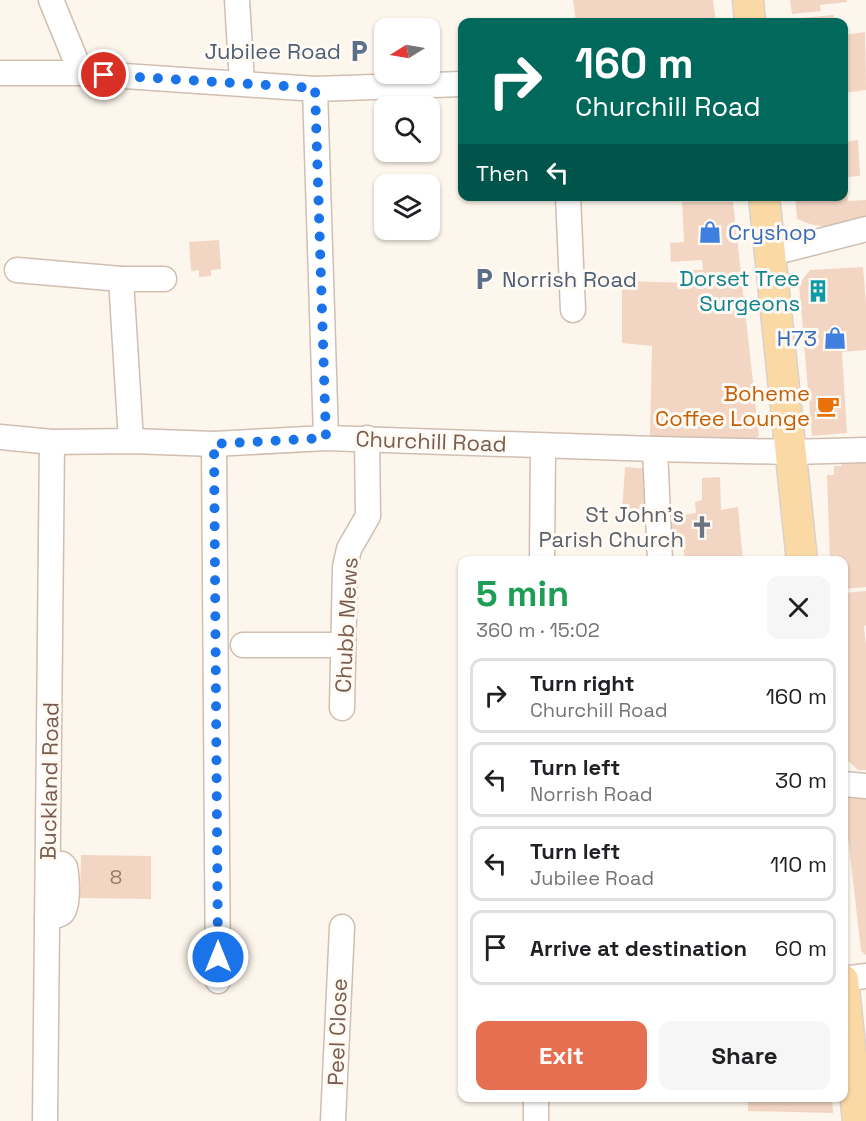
<!DOCTYPE html>
<html lang="en">
<head>
<meta charset="utf-8">
<style>
  body { margin:0; font-family:"Space Grotesk",sans-serif; background:#f6f6f6; color:#202124; height:100vh; display:flex; flex-direction:column; font-size:22px; white-space:nowrap }
  * { box-sizing:border-box; margin:0 }
  p { font-size:20px; color:#757577 }
  .icon { flex:none; width:33px; height:33px; fill:none; stroke:currentColor; stroke-width:2; stroke-linecap:round; stroke-linejoin:round }
  .map { position:relative; flex:1; overflow:hidden }
  .details { position:absolute; left:458px; top:556px; width:390px; height:546px; display:flex; flex-direction:column; background:#fff; border-radius:12px; box-shadow:0 2px 4px #0004 }
  .details>* { flex:none }
  .guide { position:absolute; left:458px; top:18px; width:390px; height:183px; border-radius:12px; box-shadow:0 2px 4px #0004; background:#00695c; color:#fff; overflow:hidden }
  .needle { width:39px; rotate:259deg }
  .controls { position:absolute; left:374px; top:18px; display:grid; gap:12px }
  .controls a { display:grid; place-items:center; width:66px; height:66px; border-radius:12px; background:#fff; box-shadow:0 2px 4px #0004; font-size:30px }
  .pin { position:absolute; display:grid; place-items:center; width:51px; height:51px; color:#fff; margin:-26px; border:3px solid #fff; border-radius:50%; box-shadow:0 2px 6px #0007 }
  .me { position:absolute; width:66px; margin:-33px; rotate:0deg; stroke-linejoin:round; filter:drop-shadow(0 0 4px #0008) }
  .turn { display:flex; align-items:center; gap:21px; height:126px; padding:0 18px; font-size:27px }
  .turn .icon { width:78px; height:78px; stroke-width:2.5 }
  .turn b { display:block; font-size:42px; line-height:51px }
  .then { display:flex; align-items:center; height:57px; padding:0 18px; background:#0003; gap:12px; font-size:22px }
  .round { display:grid; place-items:center; flex:none; width:63px; height:63px; border-radius:12px; background:#f6f6f6 }
  .headline { display:flex; align-items:center; justify-content:space-between; height:102px; padding:0 18px }
  h1 { font-size:36px; font-weight:600; line-height:45px; color:#1e9e55 }
  .primary-button { display:flex; gap:12px; margin-top:auto; padding:12px 18px }
  .primary-button a { flex:1; height:69px; border-radius:12px; background:#e76f51; color:#fff; font-size:24px; font-weight:600; line-height:69px; text-align:center }
  .primary-button a+a { background:#f6f6f6; color:#202124 }
  ul { padding:0; list-style:none }
  li { display:flex; align-items:center; gap:18px; height:75px; margin:0 12px 9px; padding:0 6px; border:3px solid #e0e0e0; border-radius:12px }
  li div { flex:1 }
  li b { display:block; font-size:22px }
  li em { font-style:normal }
  .map>svg:first-child { display:block }
  .building { fill:#f3d5c3 }
  .lines { fill:none; stroke-linecap:round; stroke-linejoin:round }
  .minor-casing { stroke:#d1beb0; stroke-width:27 }
  .major-casing { stroke:#dad1cd; stroke-width:33 }
  .minor { stroke:#fff; stroke-width:24 }
  .major { stroke:#fbd9a5; stroke-width:30 }
  .route { stroke:#1a73e8; stroke-width:10; stroke-dasharray:0 18 }
  .labels { text-anchor:middle; dominant-baseline:central; stroke-width:6; stroke-linejoin:round; paint-order:stroke }
  .number-label { font-size:20px; fill:#987a6a }
  .service-label { font-size:22px; fill:#4e5e75; stroke:#fffaf3; text-anchor:end }
  .shop-label { font-size:22px; fill:#366cbe; stroke:#fffaf3; text-anchor:start }
  .culture-label { font-size:22px; fill:#0d838f; stroke:#fffaf3; text-anchor:end }
  .food-label { font-size:22px; fill:#c56008; stroke:#fffaf3; text-anchor:end }
  .street-label { font-size:22px; fill:#7a5c4d; stroke:#fffaf3 }
  .worship-label { font-size:22px; fill:#5b616d; stroke:#fffaf3; text-anchor:end }
</style>
</head>
<body>
<div class="map">
<svg width="866" height="1121" viewBox="0 0 866 1121">
  <rect width="100%" height="100%" fill="#fdf6ec"/>
  <g class="building">
    <path d="M573,0H713L716,22H576Z"/>
    <path d="M790,0H847V2L820,5L821,11L792,14Z"/>
    <path d="M834,15V22H792L791,19Z"/>
    <path d="M865,32L866,90L843,93V35Z"/>
    <path d="M858,140L860,176L847,177L848,201L866,200V216L850,225L830,228L810,224L797,219L795,196H843V142Z"/>
    <path d="M682,202H733L759,436L749,442L650,438L652,346L622,343V281L693,283V270H703L702,260L671,262L670,243L684,242Z"/>
    <path d="M219,240L221,269L211,270V276L199,277V270L191,271L189,242Z"/>
    <path d="M863,267L866,304V350L842,352L847,433L812,436L799,284L810,270Z"/>
    <path d="M866,460V587L843,589V561H830L827,475H834V466H842L841,462Z"/>
    <path d="M625,467L650,469L647,515L622,513Z"/>
    <path d="M720,477L721,510L738,507L743,561H685L682,537L666,539L663,518L696,513L695,502L702,500V478Z"/>
    <path d="M866,591V625L864,626L866,646V770H858L846,759L843,736V593Z"/>
    <path d="M843,793L866,796V955L861,951Z"/>
    <path d="M81,855L151,856V899L80,898Z"/>
    <path d="M748,1098H832L833,1113L748,1111Z"/>
  </g>
  <g class="lines">
    <g class="minor-casing">
      <g id="minor">
        <path d="M51,0L81,73"/>
        <path d="M237,0L242,82"/>
        <path d="M0,73H81L315,89L462,84"/>
        <path d="M315,89L326,438"/>
        <path d="M568,196L573,310"/>
        <path d="M769,254L866,229"/>
        <path d="M17,270L121,279L131,441"/>
        <path d="M121,279H164"/>
        <path d="M0,437L52,442L131,441L214,444L326,438L655,449L791,452L866,450"/>
        <path d="M214,444L218,981"/>
        <path d="M655,449L660,561"/>
        <path d="M542,561L543,446"/>
        <path d="M243,645H343"/>
        <path d="M342,708L345,567L349,549L368,516L367,438"/>
        <path d="M843,784L866,786"/>
        <path d="M47,918C52,917 58,916 62,913C69,906 67,877 65,867L62,864L48,863"/>
        <path d="M843,979L866,976"/>
        <path d="M45,1121L52,442"/>
        <path d="M333,1121L342,927"/>
        <path d="M536,1121V1098"/>
      </g>
    </g>
    <g class="major-casing">
      <g id="major">
        <path d="M748,0L750,22"/>
        <path d="M764,196L802,561"/>
        <path d="M843,980L858,1121"/>
      </g>
    </g>
    <use href="#minor" class="minor"/>
    <use href="#major" class="major"/>
  </g>
  <g class="lines">
    <path class="route" d="M104,75L315,88L326,438L214,444L218,957"/>
  </g>
  <defs>
    <g id="parking-bare" transform="scale(1.8)"><path d="M-3.5-5.5H1a3.5 3.5 0 0 1 0 7H-1V5.5H-3.5ZM-1-3.4V-.6H.8a1.4 1.4 0 0 0 0-2.8Z" fill="#5c6f8a" stroke="#fffaf3" stroke-width="2.5" paint-order="stroke"/></g>
    <g id="shop-bare" transform="scale(1.8)"><path d="M-5-2.5h2.3a2.7 3.5 0 0 1 5.4 0H5L5.5 6h-11ZM-1.5-2.5h3a1.5 2.3 0 0 0-3 0Z" fill="#3f7fe0" stroke="#fffaf3" stroke-width="2.5" paint-order="stroke"/></g>
    <g id="building-bare" transform="scale(1.8)"><path d="M-4-6H4V6H1V3H-1V6H-4ZM-2.5-4.3h1.7v1.8h-1.7ZM.8-4.3h1.7v1.8H.8ZM-2.5-1h1.7V.8h-1.7ZM.8-1h1.7V.8H.8Z" fill="#0f9aa8" stroke="#fffaf3" stroke-width="2.5" paint-order="stroke"/></g>
    <g id="cafe-bare" transform="scale(1.8)"><path d="M-5.5-4.5H6V0H3Q3 3.5 0 3.5H-2.5Q-5.5 3.5-5.5 0ZM3-3.2v2h1.7v-2ZM-6 4.5H4V6H-6Z" fill="#e8710a" stroke="#fffaf3" stroke-width="2.5" paint-order="stroke"/></g>
    <g id="church-bare" transform="scale(1.8)"><path d="M-1.2-6h2.4v3.5h3.3v2.4h-3.3V6h-2.4V-.1h-3.3v-2.4h3.3Z" fill="#6b7280" stroke="#fffaf3" stroke-width="2.5" paint-order="stroke"/></g>
  </defs>
  <g fill-rule="evenodd">
    <use href="#parking-bare" x="359" y="51"/>
    <use href="#shop-bare" x="710" y="232"/>
    <use href="#parking-bare" x="484" y="279"/>
    <use href="#building-bare" x="818" y="291"/>
    <use href="#shop-bare" x="835" y="338"/>
    <use href="#cafe-bare" x="828" y="406"/>
    <use href="#church-bare" x="702" y="527"/>
  </g>
  <g class="labels">
    <g class="number-label">
      <text x="116" y="877">8</text>
    </g>
    <g class="service-label">
      <text x="341" y="51">Jubilee Road</text>
      <text x="502" y="279" text-anchor="start">Norrish Road</text>
    </g>
    <g class="shop-label">
      <text x="728" y="232">Cryshop</text>
      <text x="817" y="338" text-anchor="end">H73</text>
    </g>
    <g class="culture-label">
      <text x="800" y="278">Dorset Tree<tspan x="800" dy="25">Surgeons</tspan></text>
    </g>
    <g class="food-label">
      <text x="810" y="393">Boheme<tspan x="810" dy="25">Coffee Lounge</tspan></text>
    </g>
    <g class="street-label">
      <text transform="translate(431 441) rotate(2)">Churchill Road</text>
      <text transform="translate(346 625) rotate(-87)">Chubb Mews</text>
      <text transform="translate(49 781) rotate(-89)">Buckland Road</text>
      <text transform="translate(337 1032) rotate(-88)">Peel Close</text>
    </g>
    <g class="worship-label">
      <text x="684" y="514">St John's<tspan x="684" dy="25">Parish Church</tspan></text>
    </g>
  </g>
</svg>
<div class="controls">
<a><svg class="needle" viewBox="-14 -14 28 28"><path d="M0-13l5 13h-10z" fill="#e53935"/><path d="M0 13l5-13h-10z" fill="#757577"/></svg></a>
<a><svg class="icon" aria-label="search" viewBox="0 0 24 24"><circle cx="10" cy="10" r="6"/><path d="M15 15l6 6"/></svg></a>
<a><svg class="icon" aria-label="layers" viewBox="0 0 24 24"><path d="M12 4l9 5-9 5-9-5zM3 14l9 5 9-5"/></svg></a>
</div>
<div class="pin" style="left:104px;top:75px;background:#d93025"><svg class="icon" aria-label="arrive" viewBox="0 0 24 24"><path d="M6 21V4h12l-3 4 3 4H6"/></svg></div>
<svg class="me" style="left:218px;top:957px" viewBox="-20 -20 40 40"><circle r="17" fill="#1a73e8" stroke="#fff" stroke-width="3"/><path d="M0-11L8 9 0 5-8 9z" fill="#fff"/></svg>
<div class="guide">
<div class="turn"><svg class="icon" aria-label="right" viewBox="0 0 24 24"><path d="M7 20v-9h11M14 6l5 5-5 5"/></svg><div><b>160 m</b>Churchill Road</div></div>
<div class="then">Then<svg class="icon" aria-label="left" viewBox="0 0 24 24"><path d="M17 20v-9H6M10 6l-5 5 5 5"/></svg></div>
</div>
<section class="details">
<div class="headline"><div><h1>5 min</h1><p>360 m · 15:02</p></div><a class="round"><svg class="icon" aria-label="close" viewBox="0 0 24 24"><path d="M6 6l12 12M18 6L6 18"/></svg></a></div>
<ul>
<li><svg class="icon" aria-label="right" viewBox="0 0 24 24"><path d="M7 20v-9h11M14 6l5 5-5 5"/></svg><div><b>Turn right</b><p>Churchill Road</p></div><em>160 m</em></li>
<li><svg class="icon" aria-label="left" viewBox="0 0 24 24"><path d="M17 20v-9H6M10 6l-5 5 5 5"/></svg><div><b>Turn left</b><p>Norrish Road</p></div><em>30 m</em></li>
<li><svg class="icon" aria-label="left" viewBox="0 0 24 24"><path d="M17 20v-9H6M10 6l-5 5 5 5"/></svg><div><b>Turn left</b><p>Jubilee Road</p></div><em>110 m</em></li>
<li><svg class="icon" aria-label="arrive" viewBox="0 0 24 24"><path d="M6 21V4h12l-3 4 3 4H6"/></svg><div><b>Arrive at destination</b></div><em>60 m</em></li>
</ul>
<div class="primary-button"><a>Exit</a><a>Share</a></div>
</section>
</div>
</body>
</html>
